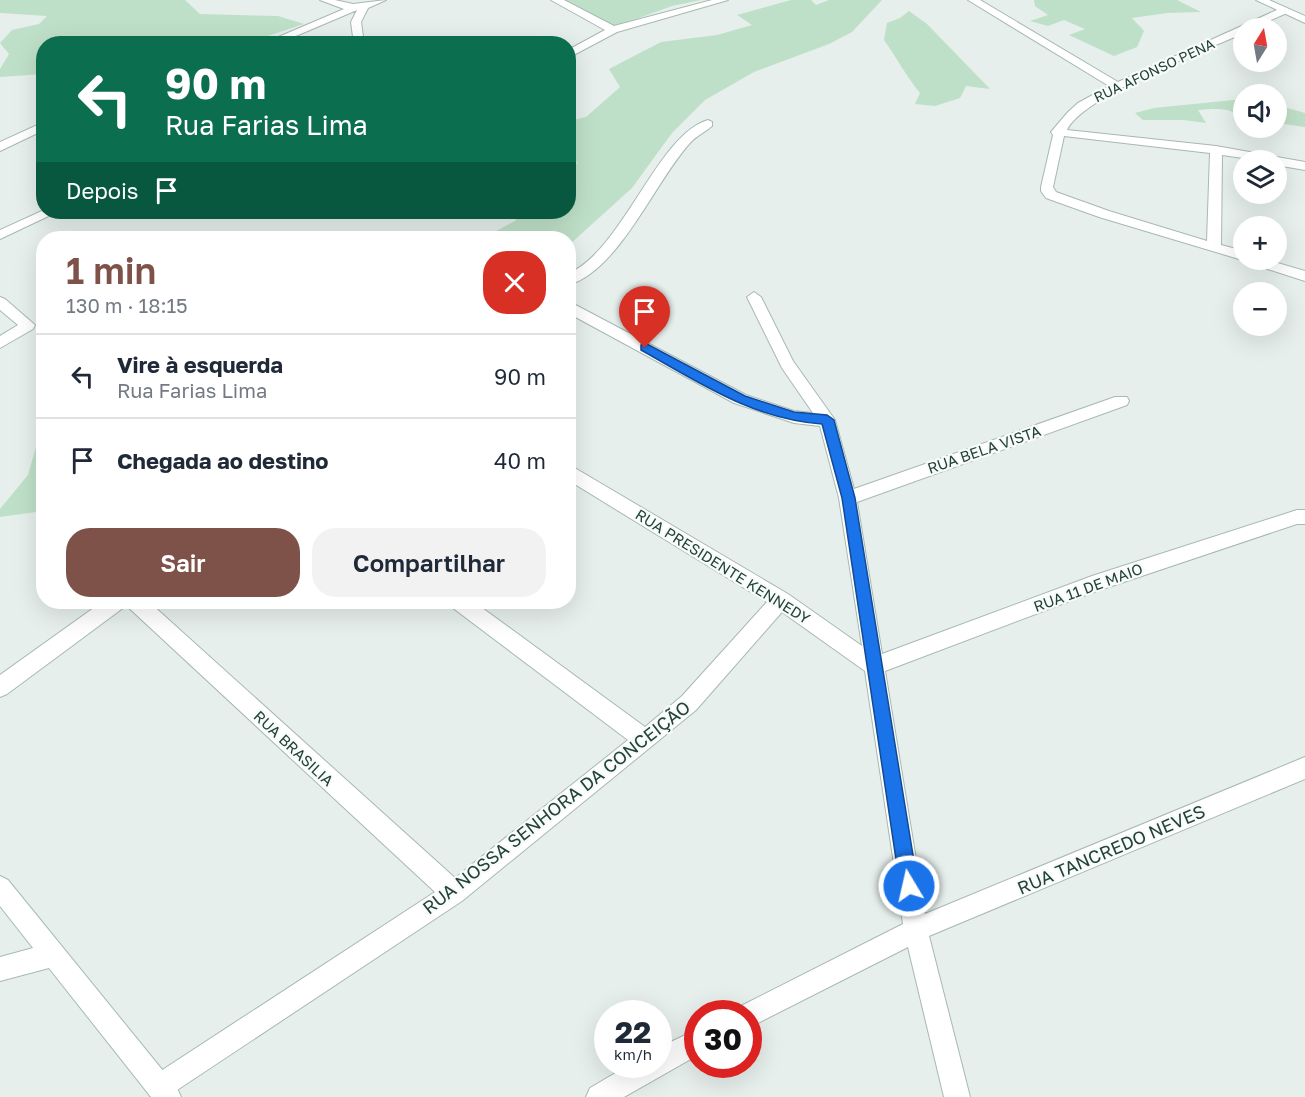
<!DOCTYPE html>
<html lang="pt">
<head>
<meta charset="utf-8">
<style>
  body { margin:0; font-family:"Golos Text",sans-serif; background:#f2f2f3; color:#1f2937; height:100vh; display:flex; flex-direction:column; font-size:22px; white-space:nowrap }
  * { box-sizing:border-box; margin:0 }
  p { font-size:20px; color:#747a83 }
  .icon { flex:none; width:33px; height:33px; fill:none; stroke:currentColor; stroke-width:2; stroke-linecap:round; stroke-linejoin:round }
  .map { position:relative; flex:1; overflow:hidden }
  .sheet { position:absolute; left:36px; top:231px; width:540px; height:378px; display:flex; flex-direction:column; background:#fff; border-radius:24px; box-shadow:0 6px 24px #0002 }
  .sheet>* { flex:none }
  .top-card { position:absolute; left:36px; top:36px; width:540px; height:183px; border-radius:24px; box-shadow:0 6px 24px #0002; background:#0b6e4f; color:#fff; overflow:hidden }
  .needle { width:39px; rotate:11deg }
  .tools { position:absolute; left:1233px; top:18px; display:grid; gap:12px }
  .tools a { display:grid; place-items:center; width:54px; height:54px; border-radius:50%; background:#fff; box-shadow:0 6px 24px #0002; font-size:30px }
  .speed { position:absolute; left:594px; top:1000px; display:flex; gap:12px; font-size:30px; font-weight:700; text-align:center }
  .speed>* { display:grid; place-content:center; width:78px; height:78px; border-radius:50%; background:#fff; box-shadow:0 6px 24px #0002; line-height:1 }
  .speed small { font-size:15px; font-weight:400 }
  .speed .limit { border:9px solid #d22; background:#fff; color:#111 }
  .pin { position:absolute; display:grid; place-items:center; width:51px; height:51px; color:#fff; margin:-62px -26px; border-radius:50% 50% 50% 0; rotate:-45deg; box-shadow:0 0 6px #0007 }
  .pin .icon { rotate:45deg }
  .me { position:absolute; width:66px; margin:-33px; rotate:351deg; stroke-linejoin:round; filter:drop-shadow(0 0 4px #0008) }
  .turn { display:flex; align-items:center; gap:21px; height:126px; padding:0 30px; font-size:27px }
  .turn .icon { width:78px; height:78px; stroke-width:2.5 }
  .turn b { display:block; font-size:42px; line-height:51px }
  .then { display:flex; align-items:center; height:57px; padding:0 30px; background:#0003; gap:12px; font-size:22px }
  .round { display:grid; place-items:center; flex:none; width:63px; height:63px; border-radius:24px; background:#f2f2f3 }
  .overview { display:flex; align-items:center; justify-content:space-between; height:102px; padding:0 30px }
  h1 { font-size:36px; font-weight:600; line-height:45px; color:#7f5249 }
  .primary-button { display:flex; gap:12px; margin-top:auto; padding:12px 30px }
  .primary-button a { flex:1; height:69px; border-radius:24px; background:#7f5249; color:#fff; font-size:24px; font-weight:600; line-height:69px; text-align:center }
  .primary-button a+a { background:#f2f2f3; color:#1f2937 }
  ul { padding:0; list-style:none }
  li { display:flex; align-items:center; gap:18px; height:84px; padding:0 30px; border-top:2px solid #e0e1e3 }
  li div { flex:1 }
  li b { display:block; font-size:22px }
  li em { font-style:normal }
  .map>svg:first-child { display:block }
  .green { fill:#bfe0c8 }
  .lines { fill:none; stroke-linecap:round; stroke-linejoin:round }
  .minor-casing { stroke:#a8b8b2; stroke-width:2 }
  .tertiary-casing { stroke:#a8b8b2; stroke-width:2 }
  .secondary-casing { stroke:#a4bbb3; stroke-width:2 }
  .minor { fill:#fff; fill-rule:evenodd }
  .tertiary { fill:#fff; fill-rule:evenodd }
  .secondary { fill:#fff; fill-rule:evenodd }
  .route { fill:#1a73e8; stroke:#114b97; stroke-width:1.5 }
  .labels { text-anchor:middle; dominant-baseline:central; stroke-width:4.5; stroke-linejoin:round; paint-order:stroke }
  .far-street-label { font-size:14px; fill:#24423a; stroke:#f7fbf9 }
  .street-label { font-size:15px; fill:#24423a; stroke:#f7fbf9 }
  .near-street-label { font-size:18px; fill:#24423a; stroke:#f7fbf9 }
</style>
</head>
<body>
<div class="map">
<svg width="1305" height="1097" viewBox="0 0 1305 1097">
  <rect width="100%" height="100%" fill="#e6efeb"/>
  <g class="green">
    <path d="M0,0H185L200,14L278,16L304,24L246,43L44,44L43,74L0,77V69L9,54L0,43L12,30L39,24L47,16L0,13Z"/>
    <path d="M562,0H701L672,6L614,27Z"/>
    <path d="M791,0H811L816,5L829,0H882L852,32L829,44L754,72L705,100L672,133L632,188L569,245L568,238H483L515,221L522,212H568L569,165L578,163L569,156V121L586,117L620,87L609,69L661,42L717,35L752,25L737,15Z"/>
    <path d="M1034,0H1177L1201,12L1167,13L1132,18L1144,31L1137,47L1114,56L1069,35L1085,29L1064,20L1048,26L1030,21L1048,15L1035,6Z"/>
    <path d="M909,11L927,24L990,89L966,86L960,98L935,106L915,104L920,93C906,76 897,58 884,40L887,23L900,18Z"/>
    <path d="M1243,99V120C1231,106 1215,109 1198,110L1206,123L1183,120H1143L1135,113L1154,108Z"/>
    <path d="M1277,105L1305,113V127L1277,123Z"/>
    <path d="M43,434V511L0,517V509L28,475L39,436Z"/>
  </g>
  <g class="lines">
    <g class="minor-casing">
      <g id="minor">
        <path d="M320,0H335L353,4L386,0L368,8L361,22L364,44H354L351,22L357,10L277,44H262L344,9Z"/>
        <path d="M551,0H564L614,26L712,0H728L617,32L568,58V50L605,30Z"/>
        <path d="M968,0H980L1118,82L1279,9H1287V13L1253,28H1244V33C1206,50 1083,96 1067,130L1216,146L1305,162V170L1276,165V160H1257L1222,155L1221,245L1244,251V260H1267L1305,271V281L1249,263L1247,260L1239,259L1099,217L1046,198L1041,191V187L1053,135L1051,132L1068,112L1078,103L1109,86ZM1064,136L1210,153L1207,241L1109,211L1056,192L1053,187Z"/>
        <path d="M708,120L712,122V126C705,132 696,136 690,143C655,181 619,271 568,285V274C624,249 657,135 708,120Z"/>
        <path d="M44,122V130L0,151V142Z"/>
        <path d="M44,210L57,212L0,239V230Z"/>
        <path d="M754,292L761,297L793,361L835,420L854,489L1115,397H1127L1129,401L1127,405L857,502L882,654L1092,576L1297,510H1305V524H1297L1094,592L885,671L925,914L1305,757V779L929,936L970,1097H944L908,947L748,1028V1014H736L739,1007L903,924L865,671L782,612L696,710L462,901L168,1096H150L146,1087L150,1078L435,892L129,608L127,602H149L455,878L628,740L453,608L451,602H474L645,727L682,696L767,602L568,480V464L788,594L862,646L839,498L820,426L794,423L734,403L568,313V301L746,395L794,411L813,413L782,368L747,297Z"/>
        <path d="M0,297L5,299L35,325L33,329L0,348V336L18,325L0,310Z"/>
        <path d="M102,602H125L123,608L7,694L0,697V675Z"/>
        <path d="M698,1029V1055L624,1097H586L590,1088L629,1065H658V1048Z"/>
      </g>
    </g>
    <g class="tertiary-casing">
      <path id="tertiary" d="M1256,0H1269L1305,16V23Z"/>
    </g>
    <g class="secondary-casing">
      <path id="secondary" d="M0,876L8,880L177,1088L181,1097H151L49,968L0,981V957L33,948L0,906Z"/>
    </g>
    <use href="#minor" class="minor"/>
    <use href="#tertiary" class="tertiary"/>
    <use href="#secondary" class="secondary"/>
  </g>
  <path class="route" d="M645,343L745,396L794,412L827,415L834,420L855,498L918,886L915,892L909,895L903,892L900,886L842,498L822,424C753,419 700,383 641,350V345Z"/>
  <g class="labels">
    <g class="far-street-label">
      <text transform="translate(1154 70) rotate(-25)">RUA AFONSO PENA</text>
    </g>
    <g class="street-label">
      <text transform="translate(984 449) rotate(-19)">RUA BELA VISTA</text>
      <text transform="translate(723 566) rotate(32)">RUA PRESIDENTE KENNEDY</text>
      <text transform="translate(1088 587) rotate(-20)">RUA 11 DE MAIO</text>
      <text transform="translate(294 748) rotate(43)">RUA BRASILIA</text>
    </g>
    <g class="near-street-label">
      <text transform="translate(556 807) rotate(-38)">RUA NOSSA SENHORA DA CONCEIÇÃO</text>
      <text transform="translate(1111 849) rotate(-23)">RUA TANCREDO NEVES</text>
    </g>
  </g>
</svg>
<div class="tools">
<a><svg class="needle" viewBox="-14 -14 28 28"><path d="M0-13l5 13h-10z" fill="#e53935"/><path d="M0 13l5-13h-10z" fill="#747a83"/></svg></a>
<a><svg class="icon" aria-label="sound" viewBox="0 0 24 24"><path d="M4 9h4l5-4v14l-5-4H4zM17 9q2 3 0 6"/></svg></a>
<a><svg class="icon" aria-label="layers" viewBox="0 0 24 24"><path d="M12 4l9 5-9 5-9-5zM3 14l9 5 9-5"/></svg></a>
<a>+</a>
<a>−</a>
</div>
<div class="speed"><div>22<small>km/h</small></div><div class="limit">30</div></div>
<div class="pin" style="left:645px;top:348px;background:#d93025"><svg class="icon" aria-label="arrive" viewBox="0 0 24 24"><path d="M6 21V4h12l-3 4 3 4H6"/></svg></div>
<svg class="me" style="left:909px;top:886px" viewBox="-20 -20 40 40"><circle r="17" fill="#1a73e8" stroke="#fff" stroke-width="3"/><path d="M0-11L8 9 0 5-8 9z" fill="#fff"/></svg>
<div class="top-card">
<div class="turn"><svg class="icon" aria-label="left" viewBox="0 0 24 24"><path d="M17 20v-9H6M10 6l-5 5 5 5"/></svg><div><b>90 m</b>Rua Farias Lima</div></div>
<div class="then">Depois<svg class="icon" aria-label="arrive" viewBox="0 0 24 24"><path d="M6 21V4h12l-3 4 3 4H6"/></svg></div>
</div>
<section class="sheet">
<div class="overview"><div><h1>1 min</h1><p>130 m · 18:15</p></div><a class="round" style="background:#d93025;color:#fff"><svg class="icon" aria-label="close" viewBox="0 0 24 24"><path d="M6 6l12 12M18 6L6 18"/></svg></a></div>
<ul>
<li><svg class="icon" aria-label="left" viewBox="0 0 24 24"><path d="M17 20v-9H6M10 6l-5 5 5 5"/></svg><div><b>Vire à esquerda</b><p>Rua Farias Lima</p></div><em>90 m</em></li>
<li><svg class="icon" aria-label="arrive" viewBox="0 0 24 24"><path d="M6 21V4h12l-3 4 3 4H6"/></svg><div><b>Chegada ao destino</b></div><em>40 m</em></li>
</ul>
<div class="primary-button"><a>Sair</a><a>Compartilhar</a></div>
</section>
</div>
</body>
</html>
